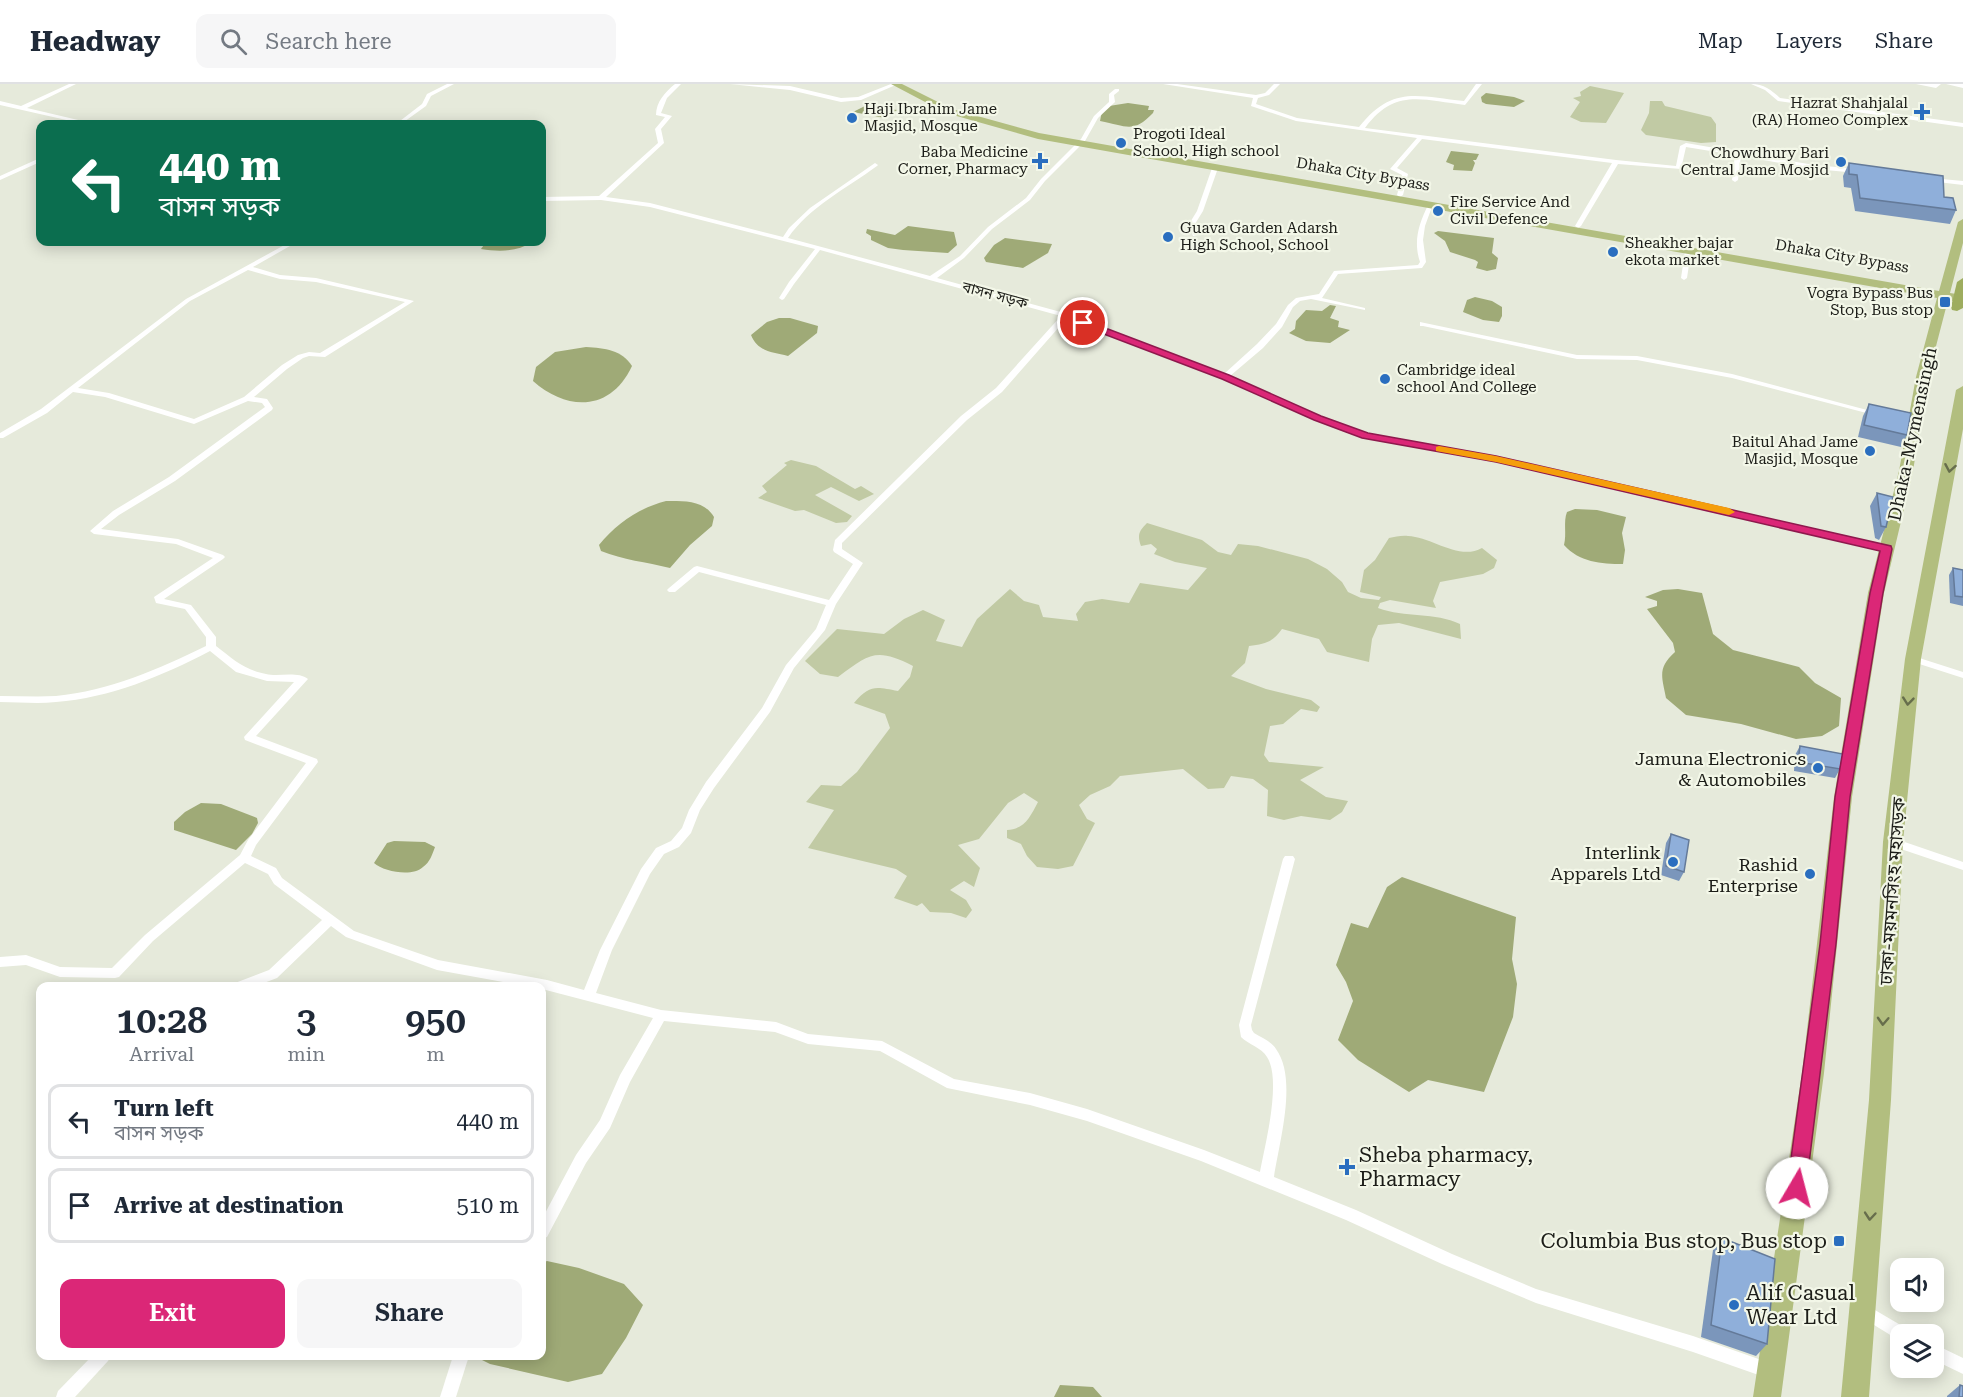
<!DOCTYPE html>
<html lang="en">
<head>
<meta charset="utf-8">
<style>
  body { margin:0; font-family:"Roboto Serif","Noto Sans Bengali",serif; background:#f6f6f7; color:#1f2937; height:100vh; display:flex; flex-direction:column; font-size:22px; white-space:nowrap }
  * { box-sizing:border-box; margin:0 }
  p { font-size:20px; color:#747a83 }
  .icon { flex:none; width:33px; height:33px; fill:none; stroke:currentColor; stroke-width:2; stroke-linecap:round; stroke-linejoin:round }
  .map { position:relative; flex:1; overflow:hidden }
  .details { position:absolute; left:36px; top:898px; width:510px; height:378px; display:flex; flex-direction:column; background:#fff; border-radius:12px; box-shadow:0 3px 15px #0003 }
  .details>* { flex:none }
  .banner { position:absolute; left:36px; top:36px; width:510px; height:126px; border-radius:12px; box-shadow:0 3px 15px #0003; background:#0b6e4f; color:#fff; overflow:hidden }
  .buttons { position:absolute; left:1890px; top:1174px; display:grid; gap:12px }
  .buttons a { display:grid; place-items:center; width:54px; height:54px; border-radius:12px; background:#fff; box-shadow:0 3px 15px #0003; font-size:30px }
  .pin { position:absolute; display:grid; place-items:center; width:51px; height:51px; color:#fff; margin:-26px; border:3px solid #fff; border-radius:50%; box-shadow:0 2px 6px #0007 }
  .me { position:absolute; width:66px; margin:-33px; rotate:8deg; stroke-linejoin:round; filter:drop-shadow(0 0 4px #0008) }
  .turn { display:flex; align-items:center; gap:21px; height:126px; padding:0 24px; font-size:27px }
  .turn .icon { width:78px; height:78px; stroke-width:2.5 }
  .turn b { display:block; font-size:42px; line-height:51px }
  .eta { display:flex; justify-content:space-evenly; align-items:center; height:102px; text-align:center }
  .eta b { font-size:36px; font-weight:600; line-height:42px }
  .primary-button { display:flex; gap:12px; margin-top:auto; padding:12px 24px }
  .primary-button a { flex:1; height:69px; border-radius:12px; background:#db2777; color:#fff; font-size:24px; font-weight:600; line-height:69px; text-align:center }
  .primary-button a+a { background:#f6f6f7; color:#1f2937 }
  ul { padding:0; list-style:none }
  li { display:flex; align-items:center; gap:18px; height:75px; margin:0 12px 9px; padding:0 12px; border:3px solid #e0e1e3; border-radius:12px }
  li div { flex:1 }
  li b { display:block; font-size:22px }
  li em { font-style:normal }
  header { display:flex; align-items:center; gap:36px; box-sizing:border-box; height:84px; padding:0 30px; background:#fff; border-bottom:2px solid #e0e1e3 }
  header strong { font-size:28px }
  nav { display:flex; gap:33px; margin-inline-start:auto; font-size:21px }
  .search { width:420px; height:54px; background:#f6f6f7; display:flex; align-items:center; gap:15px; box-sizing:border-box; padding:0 21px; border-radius:12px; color:#747a83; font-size:22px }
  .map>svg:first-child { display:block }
  .green { fill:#c1caa4 }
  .water { fill:#9faa77 }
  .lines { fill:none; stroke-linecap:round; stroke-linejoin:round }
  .minor { fill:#fff; fill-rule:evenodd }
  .trunk { fill:#b2be7f; fill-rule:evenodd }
  .motorway { fill:#9ead5f; fill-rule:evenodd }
  .wall { fill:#7b96bb }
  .building { fill:#8fafda; stroke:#647a99; stroke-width:1.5 }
  .oneway { stroke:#676e4c }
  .route { fill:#db2777; stroke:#8e194d; stroke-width:1.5 }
  .slow { fill:#f59e0b }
  .poi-dot { fill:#2a6ebf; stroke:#f3f7e8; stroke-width:2 }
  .labels { text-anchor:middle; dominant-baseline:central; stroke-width:4.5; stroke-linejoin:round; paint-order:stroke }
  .far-poi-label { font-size:15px; fill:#1c1d18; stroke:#f3f7e8; text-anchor:start }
  .far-street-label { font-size:15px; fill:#1c1d18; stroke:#f3f7e8 }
  .street-label { font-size:18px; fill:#1c1d18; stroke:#f3f7e8 }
  .poi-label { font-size:18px; fill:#1c1d18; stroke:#f3f7e8; text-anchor:end }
  .near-poi-label { font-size:21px; fill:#1c1d18; stroke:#f3f7e8; text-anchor:start }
</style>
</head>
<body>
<header>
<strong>Headway</strong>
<div class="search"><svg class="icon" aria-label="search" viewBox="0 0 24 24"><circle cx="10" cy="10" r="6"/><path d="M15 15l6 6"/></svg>Search here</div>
<nav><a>Map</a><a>Layers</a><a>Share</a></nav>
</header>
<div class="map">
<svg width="1963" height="1313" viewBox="0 0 1963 1313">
  <rect width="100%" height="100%" fill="#e6eadb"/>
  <g class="green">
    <path d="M1590,2L1624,9L1606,39L1581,38L1570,33L1580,18L1573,14L1581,12L1580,8Z"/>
    <path d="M1650,17H1662L1665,22L1711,33L1716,40V58L1701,59L1646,51L1641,46L1649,29Z"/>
    <path d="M791,376L816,382L855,405L861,402L874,410L859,417L831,403L815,411L852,432L847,438L836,439L804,426L795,427L758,414L767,408L762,402L787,381L784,379Z"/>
    <path d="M1147,439L1202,456L1218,468L1231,471L1238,460L1258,462L1308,475L1327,485L1342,498L1348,508L1361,514L1379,516L1381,513L1360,508L1364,486L1375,476L1389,454C1395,453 1402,451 1408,452C1432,453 1459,477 1482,464L1497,476L1494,484L1483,490L1440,498L1433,517L1436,524L1390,516L1380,519L1378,524C1405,534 1435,528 1460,540L1461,555L1399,539L1378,541L1372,555L1369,578L1327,568L1319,555L1282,545C1272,559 1265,560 1249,562L1245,579L1231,592L1266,605L1311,616L1320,623L1317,628L1301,625L1283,640L1270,642L1264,671L1269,678L1324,683L1300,696L1326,713L1348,717L1342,728L1330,736L1301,732L1284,736L1267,732L1268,706L1253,695L1231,692L1224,704L1208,705L1183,685L1120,692L1110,702L1090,711L1079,721L1087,735L1095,739L1073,782L1058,785L1037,783L1027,772L1021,760L1007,754V746C1025,745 1030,733 1038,718L1024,709L1008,719L979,755L958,761L980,784L974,803L964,797L950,806L966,816L972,826L966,834L951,829L930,828L922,819L917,822L894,814L907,792L896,785L808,764L834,726L806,718L821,701L841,702L857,688L890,644L885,630L854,619C870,600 876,603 898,607L910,593L913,582C876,563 869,570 838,593L820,590L805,577L837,545L884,550L904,535L923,526L945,536L936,557L962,563L977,535L1010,505L1024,517L1039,521L1043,533L1078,537L1076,530L1085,518L1102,515L1129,519L1140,499L1188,506L1207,484L1175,478L1154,470L1157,465L1151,460L1141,462C1137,451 1139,447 1147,439Z"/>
  </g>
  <g class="water">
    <path d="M1486,9L1514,13L1525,17L1514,23L1486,20L1482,18L1481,13Z"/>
    <path d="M1128,19L1149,22L1148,26H1154L1153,29C1133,50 1127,42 1100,37L1102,27L1109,22Z"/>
    <path d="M867,21L897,26L885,34L853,28Z"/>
    <path d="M1451,67L1479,70L1476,76H1473L1475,79L1472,87L1453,86L1454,81L1446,78Z"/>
    <path d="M908,142L954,148L957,161L948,169L903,166L888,164L871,156V152L866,149L867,145L895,151Z"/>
    <path d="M1438,147L1494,154L1492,169L1498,174L1496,185L1487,187L1476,184L1478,178L1475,176L1450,168L1445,157L1434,149Z"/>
    <path d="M1005,154L1052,160L1048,169L1023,184L986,178L984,174L994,161Z"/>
    <path d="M486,158H532C517,168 499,168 481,165Z"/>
    <path d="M1475,213L1492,217L1502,223V232L1499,238L1483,236L1463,228L1467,216Z"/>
    <path d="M1330,221L1336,222L1330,234L1339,237L1338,243L1350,246L1330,259L1306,257L1289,249L1295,245L1296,237L1306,226L1322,227Z"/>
    <path d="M779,234H790L818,242L817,249L788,272C772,268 758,268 751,251L767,238Z"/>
    <path d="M586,263C605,264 622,266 632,282C611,327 568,328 533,297L536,283L555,268Z"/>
    <path d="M666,417C684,417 704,416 714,433L712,442L690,461L670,484C646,478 623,476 601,467L599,461C617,439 639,424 666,417Z"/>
    <path d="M1575,425L1597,426L1626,433L1622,449L1625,466L1623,480C1601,480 1579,478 1564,461C1567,450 1563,438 1567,428Z"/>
    <path d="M1678,505L1702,509L1713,550L1733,566L1799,583L1815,599L1841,614L1839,642L1822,652L1796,655L1741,640L1686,631L1666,614C1662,593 1657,584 1675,568L1673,559L1647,525L1657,522V517L1645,513L1663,506Z"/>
    <path d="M201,719L221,720L257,734L258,739L252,750L236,766L174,746V738L185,728Z"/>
    <path d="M394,757L425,758L435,763C432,771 430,778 423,783C413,793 384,788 374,779L387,759Z"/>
    <path d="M1402,793L1516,833L1512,875L1517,900L1513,933L1484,1008L1428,996L1409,1008L1358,976L1338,956L1353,917L1346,898L1336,881L1351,839L1368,844L1387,803Z"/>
    <path d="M547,1177L579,1184L624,1200L643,1221L626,1254L602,1290L568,1298L490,1280L474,1272H542V1179Z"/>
    <path d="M1060,1301L1093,1303L1102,1313H1054Z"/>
  </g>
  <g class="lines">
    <g class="minor">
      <path d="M69,0H76L27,24L91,39V40H84L0,21V17L21,22Z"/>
      <path d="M447,0H454L431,12L426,22L401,40H396L422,20L427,10Z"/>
      <path d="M675,0H681L667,14L661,29L672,32L661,45L664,59L606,113L650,119L783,153L789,144L810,124L875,79L878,81L877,82C847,104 809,123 788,154L930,192L960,172L988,143L1026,114L1041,95L1081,55L1094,32L1109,18V10L1115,5H1119V7L1114,11L1115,18L1098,34L1085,57L1045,97L1030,116L992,145L964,174L937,194L1068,230L1224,290L1257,260L1276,240L1288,221L1296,214L1319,210L1334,187L1418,181L1420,178C1413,157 1419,140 1428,121L1433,120L1425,142L1423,156L1426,178L1422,184L1338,190L1322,214L1365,224V226L1311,215L1300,217L1293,223L1282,243L1263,264L1230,292L1320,332L1367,349L1496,373L1886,462L1890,465L1886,468L1496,377L1362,353L1314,336L1222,295L1067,234L1002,308L967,336L842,459V465L863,479L836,520L825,546L794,584L770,628L714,704L700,726L691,749L679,763L664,770L650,790L612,866L596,909L661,926L776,938L808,950L882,957L954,995L1030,1009L1087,1025L1204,1066L1260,1088C1265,1061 1282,996 1267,973C1261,963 1249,961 1241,953L1239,941L1283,775L1285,772H1293L1295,775L1251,941L1252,946L1254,949C1262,954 1271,957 1276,965C1298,995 1279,1059 1274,1093L1356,1126L1452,1170L1536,1205L1693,1252L1770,1279L1776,1281L1778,1287L1776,1293L1770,1295L1693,1268L1536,1219L1442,1180L1346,1136L1201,1077L1087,1037L1030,1021L947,1004L880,967L808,960L775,948L664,937L630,998L610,1044L586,1079L547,1153L542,1155V1135L576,1071L600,1036L620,991L653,934L542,905V903H530L437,886L346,853L331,842L277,894L253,903H233L235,899L269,886L322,836L274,800L268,790L245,779L153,857L119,893L115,894L60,893L26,881L0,883V873L26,871L60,883L112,884L145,851L240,771L248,756L306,679L245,656L244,653L294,598L267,597L236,588L210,567C162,592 110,614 56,618C37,620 19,618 0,618V612C19,612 38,613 56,612C109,607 159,585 206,562V553L185,525L156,519L154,513L213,474L176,460L94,450L90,447L113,427L169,393L265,323L262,319L248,317L194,340L105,313L73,308L47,329L3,354H0V349L41,325L186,215L290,158H297L253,183L280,191L316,194L414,217L325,273L309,272L303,274L287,285L254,313L267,315L273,324L272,326L175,397L119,431L101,445L178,455L223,471L225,473L223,475L164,515L191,521L216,553V562C233,575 244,586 266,590C278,593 298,587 308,595L256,652L317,675L318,678L256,761L251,772L276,784L282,794L354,847L438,876L547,896L584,906L600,866L641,785L656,764L671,757L682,744L689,726L706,698L762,624L786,581L816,545L826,521L699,488L675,508H669L667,506L669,504L694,483L697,482L829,516L853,480L834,468L833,466L835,456L961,332L996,304L1061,232L820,166L794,200L784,215L782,216L779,214L789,198L815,165L650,123L601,116L542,117V113L599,112L658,59L655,45L665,33L656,31C656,18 665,8 675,0ZM248,186L280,195L316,198L405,218L320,269L309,268L298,271L282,281L244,313L194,335L109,309L78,304L190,217Z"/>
      <path d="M730,0L790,2L841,14L858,13L891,0H898L861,16L841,18L790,6Z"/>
      <path d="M1163,0H1177L1256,11L1265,9L1274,0H1280L1269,11L1258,14L1256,20L1297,34L1359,43C1392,1 1417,12 1464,17L1476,0H1482L1465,21C1421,16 1395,4 1365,44L1616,76L1676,82L1680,62L1686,59L1814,81L1858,85L1861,87L1858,89L1814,85L1741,72L1738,96L1735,98L1732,96L1735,71L1686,63L1681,85L1618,80L1581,142L1578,144L1575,142L1612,79L1422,55L1397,84L1408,90L1403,111L1400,113L1397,111L1402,91L1390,85L1417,54L1296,37L1251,22L1253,14Z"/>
      <path d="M1751,0C1764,0 1771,6 1780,14L1963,39V43L1778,17L1765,6Z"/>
      <path d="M1916,0H1941L1936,4Z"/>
      <path d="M1946,0H1963V4Z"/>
      <path d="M40,74V78L0,96V92Z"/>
      <path d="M1215,82L1218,84L1203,127L1195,140L1198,151L1193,152L1189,140L1197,127L1212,84Z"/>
      <path d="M1931,94L1963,97V101L1929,97L1928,96Z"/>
      <path d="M1688,165L1691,167L1687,194L1684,196L1681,194L1685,167Z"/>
      <path d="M1420,238L1577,271L1637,272L1732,290L1882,330L1878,332L1732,294L1637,276L1577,275L1423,242H1420Z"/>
      <path d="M1913,572L1963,588V594L1910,577L1908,575Z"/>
      <path d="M1893,754L1963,778V786L1889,761L1887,758L1889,755Z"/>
      <path d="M1863,1219L1909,1246L1912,1251H1900V1257L1858,1231L1855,1226L1858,1221Z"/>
      <path d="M1934,1260L1963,1274V1290L1934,1276Z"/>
      <path d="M92,1272H111L108,1277L75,1313H56L58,1307Z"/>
      <path d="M453,1272H469L456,1313H440Z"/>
    </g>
    <g class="trunk">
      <path d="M891,0H902L952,25L1039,49L1939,207L1958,138L1963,135V159L1950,209L1963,211V219L1948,216L1928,293L1913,387L1884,509L1852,713L1824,989L1781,1313H1753L1802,989L1834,713L1868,509L1899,387L1916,293L1937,214L1038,55L946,29Z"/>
      <path d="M1963,302V345L1921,575L1903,758L1891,1016L1869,1313H1841L1869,1016L1883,758L1905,575L1956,306Z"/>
    </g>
    <path class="motorway" d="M1963,194V224L1957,227L1952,226L1951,223L1957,198Z"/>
  </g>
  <g class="wall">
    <path d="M1849,79L1944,113L1956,126L1950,140L1855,127L1851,104L1844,103L1843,92Z"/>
    <path d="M1869,320L1907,351L1901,363L1858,353L1863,332Z"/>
    <path d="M1877,409L1886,443L1879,456L1875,454L1870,422Z"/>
    <path d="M1953,484L1963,486V522L1950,519L1949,491Z"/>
    <path d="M1800,662L1840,685L1835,694L1794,687L1795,671Z"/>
    <path d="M1671,750L1684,788L1679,797L1661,791L1666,759Z"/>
    <path d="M1722,1154L1767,1260L1756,1272L1701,1253L1713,1166Z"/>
    <path d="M1960,1301L1963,1313H1947V1312Z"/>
  </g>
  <g class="building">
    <path d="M1849,79L1943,92L1944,113L1953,114L1956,126L1860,114L1857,91L1849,90Z"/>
    <path d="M1869,320L1911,329L1907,351L1864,341Z"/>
    <path d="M1877,409L1893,413L1886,443L1881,442Z"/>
    <path d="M1953,484L1963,486V513L1955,512Z"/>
    <path d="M1800,662L1843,670L1840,685L1798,678Z"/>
    <path d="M1671,750L1689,756L1684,788L1666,782Z"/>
    <path d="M1722,1154L1775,1175L1767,1260L1711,1241Z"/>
    <path d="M1960,1301L1963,1302V1313H1959Z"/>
  </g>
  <defs><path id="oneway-chevron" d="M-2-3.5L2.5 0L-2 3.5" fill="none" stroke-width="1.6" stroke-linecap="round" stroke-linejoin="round" transform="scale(1.5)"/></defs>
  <g class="oneway">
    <use href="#oneway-chevron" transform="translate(1950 384) rotate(100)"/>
    <use href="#oneway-chevron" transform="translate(1908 617) rotate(96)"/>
    <use href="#oneway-chevron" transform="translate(1883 937) rotate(93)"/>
    <use href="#oneway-chevron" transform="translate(1870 1132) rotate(95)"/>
  </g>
  <path class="route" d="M1080,237H1087L1229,291L1321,332L1368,349L1496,372L1891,462L1892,465L1883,509L1850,713L1836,860L1806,1104L1803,1110L1797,1112L1790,1110L1787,1104L1820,860L1835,713L1870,509L1880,467L1496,378L1362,354L1314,336L1222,295L1080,241Z"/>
  <path class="slow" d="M1439,362L1496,372L1729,424L1735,428L1729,431L1496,378L1436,367V363Z"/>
  <g class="poi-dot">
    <path d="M1919 19h6v6h6v6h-6v6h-6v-6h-6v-6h6z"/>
    <circle cx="852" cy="34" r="6"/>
    <circle cx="1121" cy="59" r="6"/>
    <path d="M1037 68h6v6h6v6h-6v6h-6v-6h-6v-6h6z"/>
    <circle cx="1841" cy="78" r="6"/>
    <circle cx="1438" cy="127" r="6"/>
    <circle cx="1168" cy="153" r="6"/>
    <circle cx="1613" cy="168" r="6"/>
    <rect x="1939" y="212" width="12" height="12" rx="3"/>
    <circle cx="1385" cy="295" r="6"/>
    <circle cx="1870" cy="367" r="6"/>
    <circle cx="1818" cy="684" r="6"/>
    <circle cx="1673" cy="778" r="6"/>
    <circle cx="1810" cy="790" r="6"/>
    <path d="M1344 1074h6v6h6v6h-6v6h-6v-6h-6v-6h6z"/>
    <rect x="1833" y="1151" width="12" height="12" rx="3"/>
    <circle cx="1734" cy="1221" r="6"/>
  </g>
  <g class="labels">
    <g class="far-poi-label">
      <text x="1908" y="19" text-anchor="end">Hazrat Shahjalal<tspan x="1908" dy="17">(RA) Homeo Complex</tspan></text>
      <text x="864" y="25">Haji Ibrahim Jame<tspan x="864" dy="17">Masjid, Mosque</tspan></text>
      <text x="1133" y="50">Progoti Ideal<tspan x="1133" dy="17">School, High school</tspan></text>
      <text x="1028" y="68" text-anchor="end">Baba Medicine<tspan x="1028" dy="17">Corner, Pharmacy</tspan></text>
      <text x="1829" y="69" text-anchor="end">Chowdhury Bari<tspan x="1829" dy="17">Central Jame Mosjid</tspan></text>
      <text x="1450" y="118">Fire Service And<tspan x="1450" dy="17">Civil Defence</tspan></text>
      <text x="1180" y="144">Guava Garden Adarsh<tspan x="1180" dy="17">High School, School</tspan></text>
      <text x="1625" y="159">Sheakher bajar<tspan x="1625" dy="17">ekota market</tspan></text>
      <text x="1933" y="209" text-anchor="end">Vogra Bypass Bus<tspan x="1933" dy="17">Stop, Bus stop</tspan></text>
      <text x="1397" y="286">Cambridge ideal<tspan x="1397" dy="17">school And College</tspan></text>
      <text x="1858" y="358" text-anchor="end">Baitul Ahad Jame<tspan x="1858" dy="17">Masjid, Mosque</tspan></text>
    </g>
    <g class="far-street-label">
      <text transform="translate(1363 90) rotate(10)">Dhaka City Bypass</text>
      <text transform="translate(1842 172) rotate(10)">Dhaka City Bypass</text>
      <text transform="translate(995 211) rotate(15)">বাসন সড়ক</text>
    </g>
    <g class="street-label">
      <text transform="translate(1912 350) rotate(-78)">Dhaka-Mymensingh</text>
      <text transform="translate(1892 807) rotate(-86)">ঢাকা-ময়মনসিংহ মহাসড়ক</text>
    </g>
    <g class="poi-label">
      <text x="1806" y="674">Jamuna Electronics<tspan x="1806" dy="21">&amp; Automobiles</tspan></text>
      <text x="1661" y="768">Interlink<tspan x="1661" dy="21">Apparels Ltd</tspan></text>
      <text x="1798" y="780">Rashid<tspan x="1798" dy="21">Enterprise</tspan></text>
    </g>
    <g class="near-poi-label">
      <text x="1359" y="1071">Sheba pharmacy,<tspan x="1359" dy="24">Pharmacy</tspan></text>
      <text x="1827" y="1157" text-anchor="end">Columbia Bus stop, Bus stop</text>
      <text x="1746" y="1209">Alif Casual<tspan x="1746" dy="24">Wear Ltd</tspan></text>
    </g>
  </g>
</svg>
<div class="buttons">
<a><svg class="icon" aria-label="sound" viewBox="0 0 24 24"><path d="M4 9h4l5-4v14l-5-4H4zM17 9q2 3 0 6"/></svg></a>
<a><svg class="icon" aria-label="layers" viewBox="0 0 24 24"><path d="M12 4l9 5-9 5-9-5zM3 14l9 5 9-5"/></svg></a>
</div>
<div class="pin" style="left:1083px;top:239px;background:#d93025"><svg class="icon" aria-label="arrive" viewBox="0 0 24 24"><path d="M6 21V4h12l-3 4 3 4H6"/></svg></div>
<svg class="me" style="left:1797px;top:1104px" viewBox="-20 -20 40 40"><circle r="19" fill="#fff"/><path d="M0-13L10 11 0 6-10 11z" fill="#db2777"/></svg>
<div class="banner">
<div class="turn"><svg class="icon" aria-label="left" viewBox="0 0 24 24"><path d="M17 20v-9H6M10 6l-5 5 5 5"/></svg><div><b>440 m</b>বাসন সড়ক</div></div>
</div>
<section class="details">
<div class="eta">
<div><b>10:28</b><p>Arrival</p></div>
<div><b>3</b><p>min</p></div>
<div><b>950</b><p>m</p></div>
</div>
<ul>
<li><svg class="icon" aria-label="left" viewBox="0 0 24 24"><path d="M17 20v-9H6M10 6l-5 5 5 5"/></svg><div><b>Turn left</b><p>বাসন সড়ক</p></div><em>440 m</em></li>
<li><svg class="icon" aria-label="arrive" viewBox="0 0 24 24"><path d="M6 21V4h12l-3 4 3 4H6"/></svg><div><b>Arrive at destination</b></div><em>510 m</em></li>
</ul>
<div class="primary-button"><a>Exit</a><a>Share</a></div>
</section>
</div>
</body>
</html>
